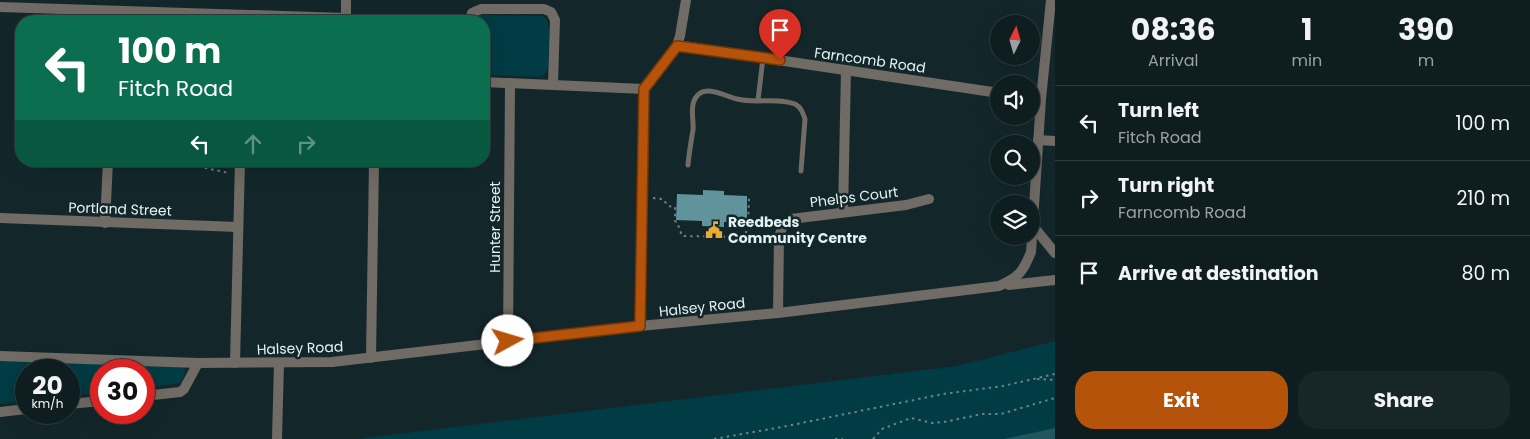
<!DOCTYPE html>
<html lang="en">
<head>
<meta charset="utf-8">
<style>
  body { margin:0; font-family:Poppins,sans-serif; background:#172629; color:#f1f3f6; height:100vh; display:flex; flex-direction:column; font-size:19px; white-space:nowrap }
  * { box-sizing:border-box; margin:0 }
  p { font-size:16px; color:#9ba2a5 }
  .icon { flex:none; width:28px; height:28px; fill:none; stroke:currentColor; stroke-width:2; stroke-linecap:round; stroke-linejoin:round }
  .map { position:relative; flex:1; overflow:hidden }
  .panel { display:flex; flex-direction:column; background:#0e1d20; width:475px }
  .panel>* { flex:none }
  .guide { position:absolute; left:15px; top:15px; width:475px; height:152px; border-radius:20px; box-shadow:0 5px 20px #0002,0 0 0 1px #2e3b3e; background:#0b6e4f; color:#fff; overflow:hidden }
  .needle { width:32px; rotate:5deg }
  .fabs { position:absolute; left:990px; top:15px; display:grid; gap:10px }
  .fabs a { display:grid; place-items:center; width:50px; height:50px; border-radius:50%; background:#0e1d20; box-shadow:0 5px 20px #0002,0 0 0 1px #2e3b3e; font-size:25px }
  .speed { position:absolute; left:15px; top:359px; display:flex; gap:10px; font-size:25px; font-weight:700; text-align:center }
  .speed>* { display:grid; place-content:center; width:65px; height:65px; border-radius:50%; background:#0e1d20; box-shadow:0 5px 20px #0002,0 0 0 1px #2e3b3e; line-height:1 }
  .speed small { font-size:12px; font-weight:400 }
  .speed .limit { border:8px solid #d22; background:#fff; color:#111 }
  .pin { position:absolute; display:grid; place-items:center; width:42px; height:42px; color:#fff; margin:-51px -21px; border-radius:50% 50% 50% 0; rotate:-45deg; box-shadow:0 0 5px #0007 }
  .pin .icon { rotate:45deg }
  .me { position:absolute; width:55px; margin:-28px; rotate:84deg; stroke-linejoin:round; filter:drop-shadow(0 0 4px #0008) }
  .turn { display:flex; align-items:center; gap:18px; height:105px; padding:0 20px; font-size:22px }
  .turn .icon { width:65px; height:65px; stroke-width:2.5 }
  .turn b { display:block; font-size:35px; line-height:42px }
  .lanes { display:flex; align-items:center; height:48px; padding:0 20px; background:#0003; justify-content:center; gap:25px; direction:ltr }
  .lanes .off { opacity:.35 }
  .eta { display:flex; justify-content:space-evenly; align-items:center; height:85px; text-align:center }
  .eta b { font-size:30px; font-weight:700; line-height:35px }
  .action { display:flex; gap:10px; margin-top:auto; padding:10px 20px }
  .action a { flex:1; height:58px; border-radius:20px; background:#b45309; color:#fff; font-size:20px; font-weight:700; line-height:58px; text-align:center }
  .action a+a { background:#172629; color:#f1f3f6 }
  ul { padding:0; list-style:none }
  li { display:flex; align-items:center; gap:15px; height:75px; padding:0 20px; border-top:1px solid #2e3b3e }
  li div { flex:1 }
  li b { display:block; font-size:19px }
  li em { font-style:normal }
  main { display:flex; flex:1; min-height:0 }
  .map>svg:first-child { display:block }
  .green { fill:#013b43 }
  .water { fill:#22565e }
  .building { fill:#60939b }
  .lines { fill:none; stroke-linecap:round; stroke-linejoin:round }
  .path { stroke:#6f8083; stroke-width:2; stroke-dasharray:2.5 4; stroke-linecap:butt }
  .service { stroke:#706b64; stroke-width:5 }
  .minor { stroke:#706b64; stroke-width:10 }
  .route-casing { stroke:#753606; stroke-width:12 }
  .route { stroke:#b45309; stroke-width:9 }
  .labels { text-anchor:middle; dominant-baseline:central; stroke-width:5; stroke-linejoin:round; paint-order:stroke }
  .street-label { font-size:14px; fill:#e5f2f4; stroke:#13272b }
  .poi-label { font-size:14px; font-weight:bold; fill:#e5f2f4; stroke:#13272b; text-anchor:start }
</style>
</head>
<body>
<main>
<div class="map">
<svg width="1055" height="439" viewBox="0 0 1055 439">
  <rect width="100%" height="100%" fill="#13272b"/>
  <g class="green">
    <path d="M482,15L542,16C545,18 547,18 548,22C551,31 548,59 548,69L542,77L484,75V21H476L477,18Z"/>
    <path d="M1055,341V439H356L957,366Z"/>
    <path d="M0,359L183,365C186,371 185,378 180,383L144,388V370H101V393L69,396V370H26V401L0,404Z"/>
  </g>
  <path class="water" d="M1055,428V439H1004Z"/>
  <path class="building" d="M703,190L724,191V195L747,196V222H724V227L702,226V221L676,220L677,194L703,195Z"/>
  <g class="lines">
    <g class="path">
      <path d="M173,161L229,173"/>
      <path d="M653,198L663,199L668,206L675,207V221L677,222L682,236L745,237L748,224L749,198"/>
      <path d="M1037,379L1055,380"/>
      <path d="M714,439L782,427L943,394L1003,386L1055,374"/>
      <path d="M835,439H843"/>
      <path d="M873,439L882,429L911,418L932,423L944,422L982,414H1001L1055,398"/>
    </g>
    <g class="service">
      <path d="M758,100L763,58"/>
      <path d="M688,165C689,153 691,142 693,130C694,120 689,105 697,96C706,84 727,97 737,99C755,104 777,97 795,104C801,107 803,113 805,119L801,171"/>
    </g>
    <g class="minor">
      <path d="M346,0V18L348,21"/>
      <path d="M0,7L346,18"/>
      <path d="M470,21L472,13L481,9H544L551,12L555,20L553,84"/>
      <path d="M677,45L999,93"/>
      <path d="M484,82L644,89"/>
      <path d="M1038,140L1055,141"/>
      <path d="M843,212L846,70"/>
      <path d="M0,218L238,227"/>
      <path d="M105,223L108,161"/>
      <path d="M1033,226L1055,253"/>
      <path d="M1009,285L1055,280"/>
      <path d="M778,313L779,237L783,225L791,219L906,205L929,199"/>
      <path d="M640,326L644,89L677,45L680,36L686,0"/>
      <path d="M508,341L510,83"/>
      <path d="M0,356L198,363L332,362L640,326L778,313L999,286C1019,277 1023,272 1031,252L1041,99L1051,0"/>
      <path d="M371,358L374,161"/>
      <path d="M235,363L240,161"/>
      <path d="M144,396L180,392L184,389L198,363"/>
      <path d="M69,404L101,401"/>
      <path d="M0,412L26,409"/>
      <path d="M277,438L279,363"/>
    </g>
  </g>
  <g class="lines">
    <g class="route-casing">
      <path id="route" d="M508,341L640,326L644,89L677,46L780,60"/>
    </g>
    <use href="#route" class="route"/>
  </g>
  <defs>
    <g id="civic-bare" transform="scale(1.35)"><path d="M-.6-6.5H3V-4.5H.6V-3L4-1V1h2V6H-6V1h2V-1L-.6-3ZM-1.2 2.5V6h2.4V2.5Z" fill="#e7ac36" stroke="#13272b" stroke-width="2.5" paint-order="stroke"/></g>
  </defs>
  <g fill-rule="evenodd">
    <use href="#civic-bare" x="714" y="230"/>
  </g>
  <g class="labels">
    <g class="street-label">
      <text transform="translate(870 60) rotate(8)">Farncomb Road</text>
      <text transform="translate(854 197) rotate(-7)">Phelps Court</text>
      <text transform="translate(120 209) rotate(2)">Portland Street</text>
      <text transform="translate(495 227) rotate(-90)">Hunter Street</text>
      <text transform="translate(702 307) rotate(-6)">Halsey Road</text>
      <text transform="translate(300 348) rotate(-2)">Halsey Road</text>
    </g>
    <g class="poi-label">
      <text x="728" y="222">Reedbeds<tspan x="728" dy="16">Community Centre</tspan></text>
    </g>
  </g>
</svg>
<div class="fabs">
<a><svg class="needle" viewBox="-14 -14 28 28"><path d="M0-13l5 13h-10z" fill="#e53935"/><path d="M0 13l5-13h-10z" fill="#9ba2a5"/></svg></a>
<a><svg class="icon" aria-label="sound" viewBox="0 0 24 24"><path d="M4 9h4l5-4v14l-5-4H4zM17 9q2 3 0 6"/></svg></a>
<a><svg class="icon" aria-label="search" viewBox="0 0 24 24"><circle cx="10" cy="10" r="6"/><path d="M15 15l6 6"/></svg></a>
<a><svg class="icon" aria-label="layers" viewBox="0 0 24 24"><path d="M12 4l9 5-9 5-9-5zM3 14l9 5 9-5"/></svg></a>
</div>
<div class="speed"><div>20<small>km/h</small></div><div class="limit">30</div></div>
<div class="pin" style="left:780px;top:60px;background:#d93025"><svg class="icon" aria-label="arrive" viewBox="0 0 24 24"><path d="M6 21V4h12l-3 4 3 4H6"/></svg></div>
<svg class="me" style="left:508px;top:341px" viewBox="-20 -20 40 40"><circle r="19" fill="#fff"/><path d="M0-13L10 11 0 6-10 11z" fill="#b45309"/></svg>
<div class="guide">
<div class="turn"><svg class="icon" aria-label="left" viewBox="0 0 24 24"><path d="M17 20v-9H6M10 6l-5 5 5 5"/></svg><div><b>100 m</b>Fitch Road</div></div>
<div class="lanes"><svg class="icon" aria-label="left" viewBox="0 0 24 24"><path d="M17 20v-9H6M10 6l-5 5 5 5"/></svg><svg class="icon off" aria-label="ahead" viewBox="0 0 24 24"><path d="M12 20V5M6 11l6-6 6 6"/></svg><svg class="icon off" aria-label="right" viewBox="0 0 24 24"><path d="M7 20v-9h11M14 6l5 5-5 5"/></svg></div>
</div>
</div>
<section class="panel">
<div class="eta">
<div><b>08:36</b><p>Arrival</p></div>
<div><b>1</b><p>min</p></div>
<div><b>390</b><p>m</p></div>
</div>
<ul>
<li><svg class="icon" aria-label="left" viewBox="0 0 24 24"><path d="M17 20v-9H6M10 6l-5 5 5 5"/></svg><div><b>Turn left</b><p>Fitch Road</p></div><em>100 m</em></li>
<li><svg class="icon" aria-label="right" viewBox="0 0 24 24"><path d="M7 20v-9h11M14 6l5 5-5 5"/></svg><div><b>Turn right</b><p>Farncomb Road</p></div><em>210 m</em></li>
<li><svg class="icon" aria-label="arrive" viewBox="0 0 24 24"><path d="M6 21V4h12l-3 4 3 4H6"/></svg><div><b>Arrive at destination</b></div><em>80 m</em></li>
</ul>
<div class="action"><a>Exit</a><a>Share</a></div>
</section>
</main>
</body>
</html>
